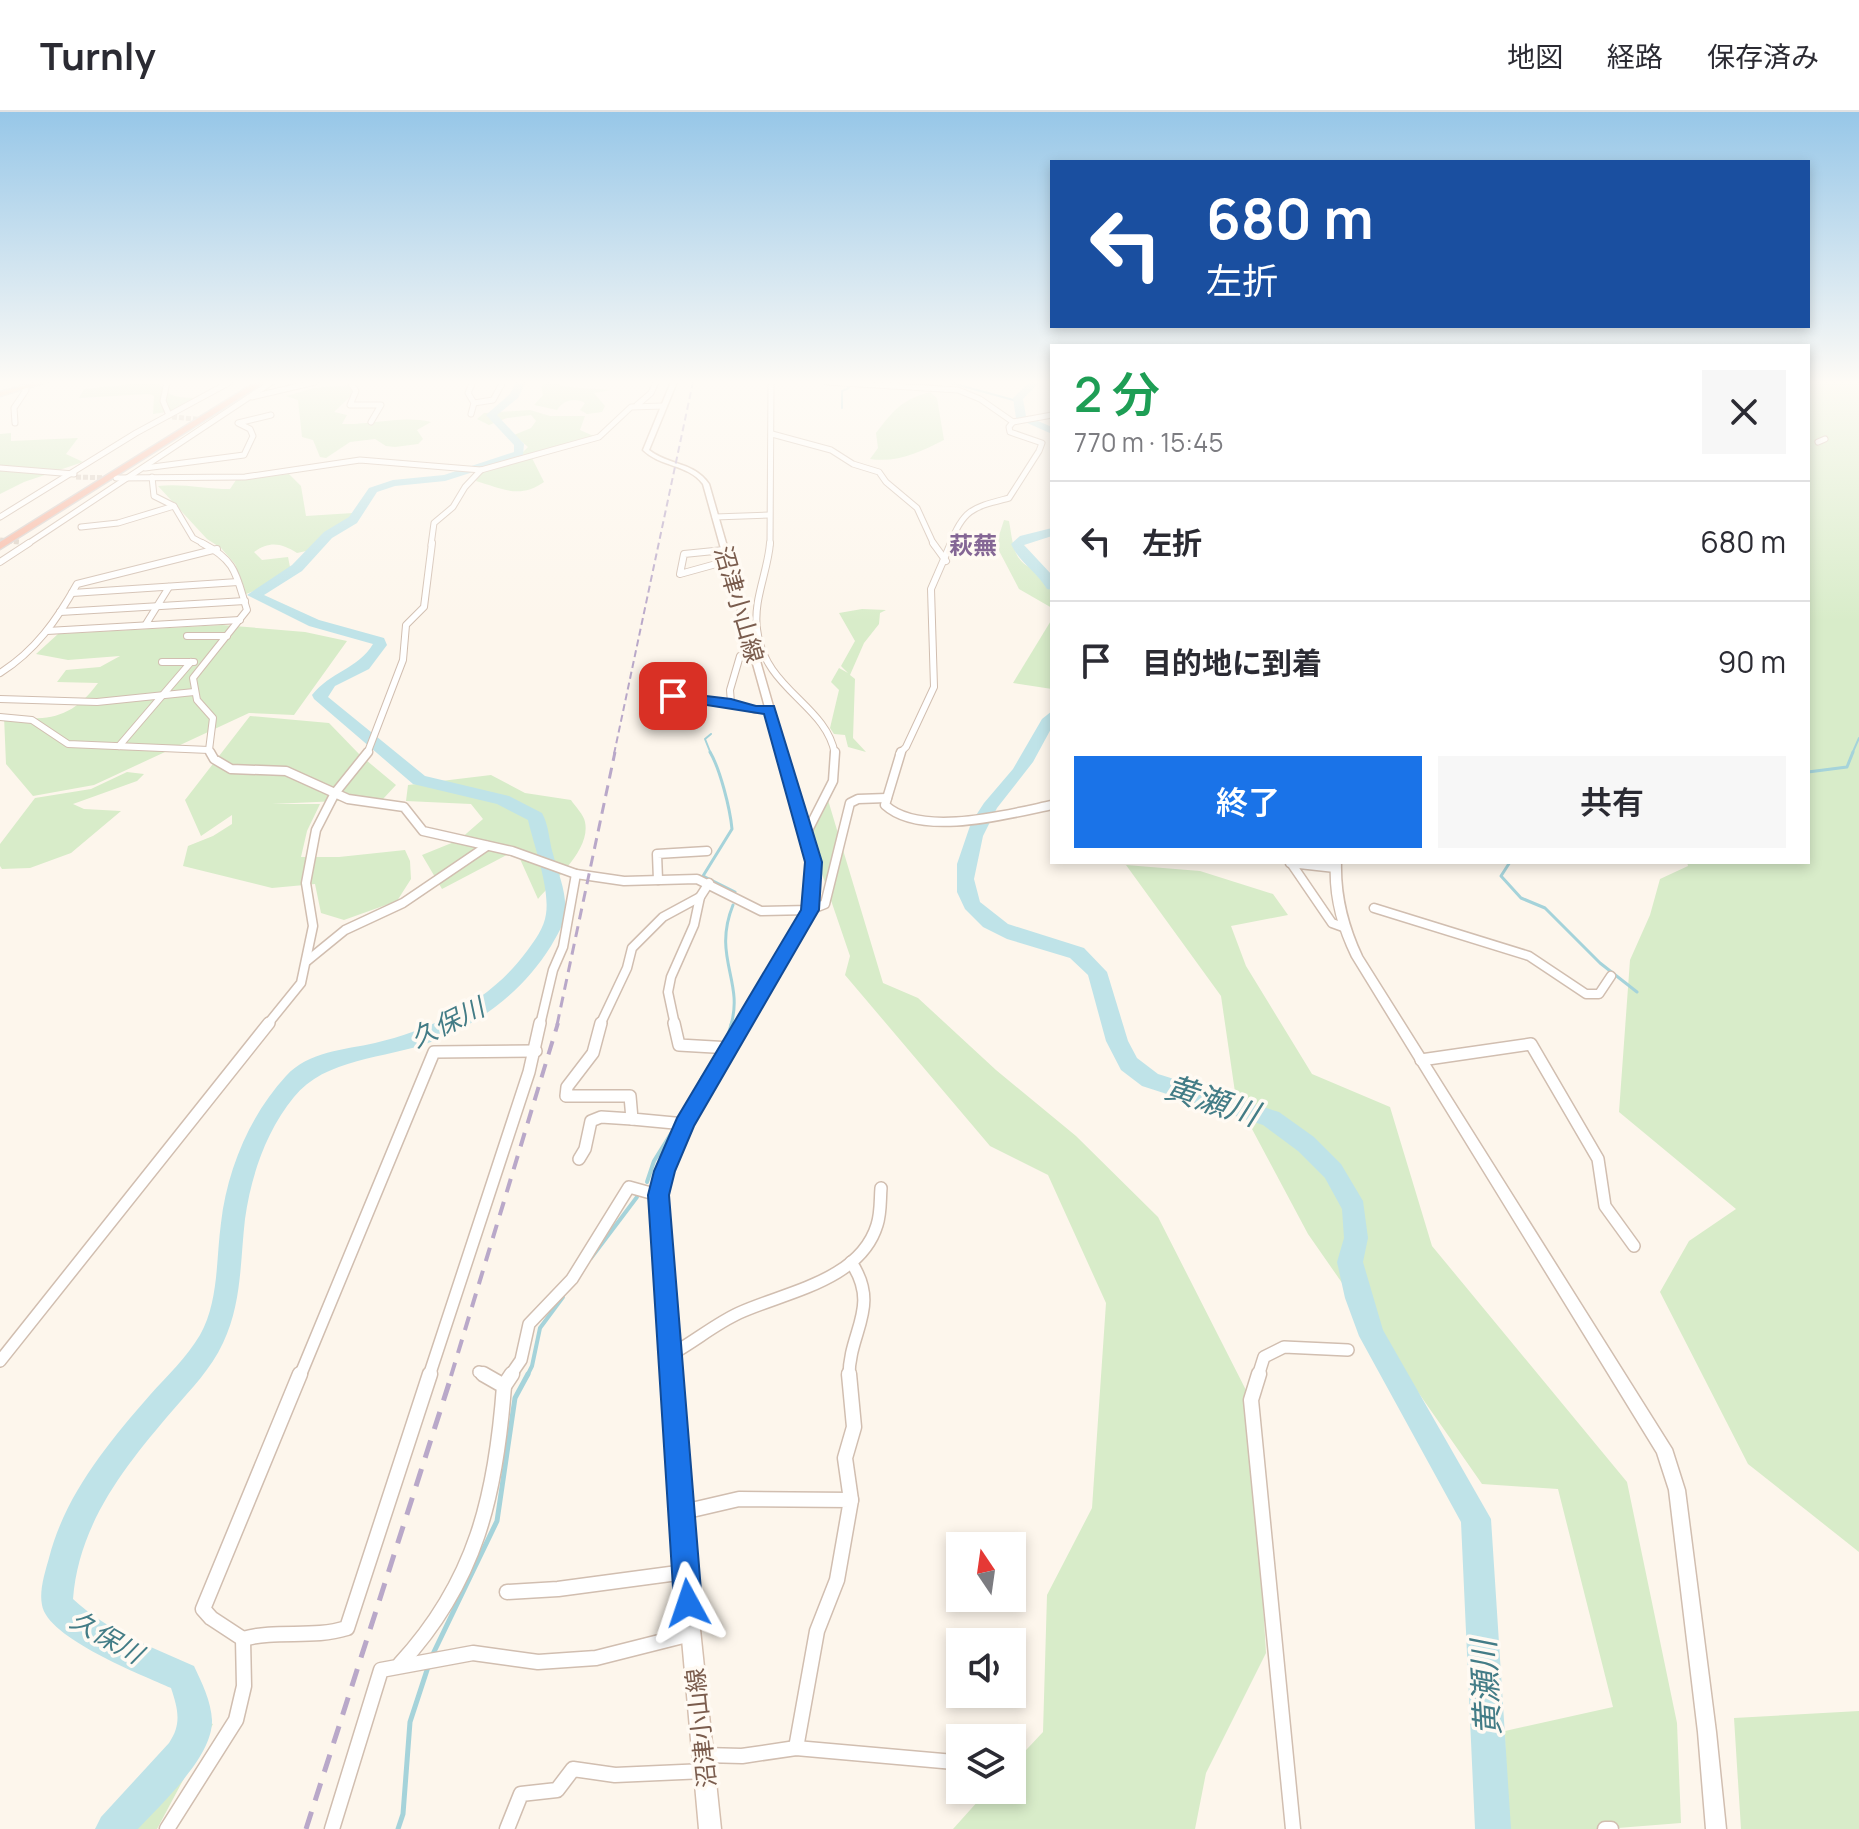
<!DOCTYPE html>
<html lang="ja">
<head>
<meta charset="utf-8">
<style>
  body { margin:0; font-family:Manrope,"Noto Sans JP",sans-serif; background:#f7f7f7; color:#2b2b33; height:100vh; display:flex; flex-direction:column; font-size:30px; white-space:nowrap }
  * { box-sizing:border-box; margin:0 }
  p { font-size:26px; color:#7c7c81 }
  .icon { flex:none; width:44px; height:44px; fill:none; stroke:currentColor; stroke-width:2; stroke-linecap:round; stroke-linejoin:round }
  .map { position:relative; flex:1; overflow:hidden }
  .sheet { position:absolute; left:1050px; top:232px; width:760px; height:520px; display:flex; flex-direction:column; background:#fff; border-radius:0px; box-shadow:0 4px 12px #0003 }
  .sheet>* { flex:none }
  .top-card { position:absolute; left:1050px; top:48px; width:760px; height:168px; border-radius:0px; box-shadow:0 4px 12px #0003; background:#1a4fa0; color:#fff; overflow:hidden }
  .needle { width:52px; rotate:347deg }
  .fabs { position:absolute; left:946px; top:1420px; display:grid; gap:16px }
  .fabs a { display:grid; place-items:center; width:80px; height:80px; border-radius:0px; background:#fff; box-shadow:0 4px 12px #0003; font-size:40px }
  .pin { position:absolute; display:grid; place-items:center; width:68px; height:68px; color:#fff; margin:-34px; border-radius:16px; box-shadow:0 4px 12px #0006 }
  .me { position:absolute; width:88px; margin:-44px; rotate:355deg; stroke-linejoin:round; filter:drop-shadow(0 0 6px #0008) }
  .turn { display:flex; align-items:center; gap:28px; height:168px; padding:0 24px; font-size:36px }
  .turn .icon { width:104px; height:104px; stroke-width:2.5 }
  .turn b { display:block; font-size:56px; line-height:68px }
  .round { display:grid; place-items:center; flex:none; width:84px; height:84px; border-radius:0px; background:#f7f7f7 }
  .overview { display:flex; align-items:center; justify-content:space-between; height:136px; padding:0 24px }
  h1 { font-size:48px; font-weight:600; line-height:60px; color:#1e9e55 }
  .button { display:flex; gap:16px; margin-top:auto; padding:16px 24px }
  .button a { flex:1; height:92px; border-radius:0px; background:#1a73e8; color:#fff; font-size:32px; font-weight:600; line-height:92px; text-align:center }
  .button a+a { background:#f7f7f7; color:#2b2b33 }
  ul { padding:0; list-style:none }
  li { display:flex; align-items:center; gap:24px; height:120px; padding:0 24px; border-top:2px solid #e1e1e2 }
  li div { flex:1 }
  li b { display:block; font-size:30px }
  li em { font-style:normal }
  header { display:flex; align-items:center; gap:48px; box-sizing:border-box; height:112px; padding:0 40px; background:#fff; border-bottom:2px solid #e1e1e2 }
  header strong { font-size:38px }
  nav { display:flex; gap:44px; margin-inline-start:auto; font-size:28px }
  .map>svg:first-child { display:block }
  .green { fill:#d8ecc9 }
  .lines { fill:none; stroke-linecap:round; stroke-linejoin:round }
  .stream-far3 { stroke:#a5d3da; stroke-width:2 }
  .stream-far2 { stroke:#a5d3da; stroke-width:3 }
  .stream-far1 { stroke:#a5d3da; stroke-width:4 }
  .stream { stroke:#a5d3da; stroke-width:5 }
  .river { fill:#bfe3e8; fill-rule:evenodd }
  .minor-tunnel { stroke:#dcd0c4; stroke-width:5; stroke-dasharray:5 2; stroke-linecap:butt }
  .minor-far4-casing { stroke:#d1beb0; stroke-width:7 }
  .minor-far3-casing { stroke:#d1beb0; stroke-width:8 }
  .minor-far2-casing { stroke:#d1beb0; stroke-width:11 }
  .minor-far1-casing { stroke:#d1beb0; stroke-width:14 }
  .minor-casing { stroke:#d1beb0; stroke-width:17 }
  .tertiary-casing { stroke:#d1beb0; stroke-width:3 }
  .secondary-casing { stroke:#d6c0b0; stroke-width:3 }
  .trunk-casing { stroke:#dad1cd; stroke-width:3 }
  .motorway-casing { stroke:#dad1cd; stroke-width:3 }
  .minor-far4 { stroke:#fff; stroke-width:5 }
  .minor-far3 { stroke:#fff; stroke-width:6 }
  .minor-far2 { stroke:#fff; stroke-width:8 }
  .minor-far1 { stroke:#fff; stroke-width:11 }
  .minor { stroke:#fff; stroke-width:14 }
  .tertiary { fill:#fff; fill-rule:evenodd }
  .secondary { fill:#fff; fill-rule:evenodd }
  .trunk { fill:#f9c8a4; fill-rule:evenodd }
  .motorway { fill:#f7b7a3; fill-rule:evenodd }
  .rail-far3 { stroke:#b9a8c9; stroke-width:2; stroke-dasharray:7 4; stroke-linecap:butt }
  .rail-far2 { stroke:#b9a8c9; stroke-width:3; stroke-dasharray:11 7; stroke-linecap:butt }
  .rail-far1 { stroke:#b9a8c9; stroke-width:4; stroke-dasharray:14 10; stroke-linecap:butt }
  .rail { stroke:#b9a8c9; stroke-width:5; stroke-dasharray:18 12; stroke-linecap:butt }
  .route { fill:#1a73e8; stroke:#114b97; stroke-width:2 }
  .labels { text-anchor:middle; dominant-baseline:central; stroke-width:7; stroke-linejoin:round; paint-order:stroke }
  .far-quarter-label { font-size:24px; font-weight:bold; fill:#846695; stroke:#fffaf3 }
  .street-label { font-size:24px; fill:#7a5c4d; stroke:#fffaf3 }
  .water-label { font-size:26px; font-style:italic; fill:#437c86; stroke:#fffaf3 }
  .near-water-label { font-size:32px; font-style:italic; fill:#437c86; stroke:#fffaf3 }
</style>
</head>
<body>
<header>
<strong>Turnly</strong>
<nav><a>地図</a><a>経路</a><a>保存済み</a></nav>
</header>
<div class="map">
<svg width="1859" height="1717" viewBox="0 0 1859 1717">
  <rect width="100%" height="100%" fill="#fdf6ec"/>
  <g class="green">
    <path d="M548,270L569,275L611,278L594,281L605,294L602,300L587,302L580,298L585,291C575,285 563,288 557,298L534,293L543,283L541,274Z"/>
    <path d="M1808,270H1859V1440L1748,1352L1660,1180L1689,1129L1736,1097L1619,1000L1630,848L1650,803L1660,767L1688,754L1687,750H1808Z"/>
    <path d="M142,271L160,272C170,286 178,285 194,286L174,299L153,302L154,284L149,282L79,286L84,277Z"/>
    <path d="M348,273L358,277L334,300L347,303L342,312C373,313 402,303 431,310L417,318L423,327L418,332L395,335L386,334L375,327L350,330L326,346L320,345L313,328L302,325L298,288L286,284L314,276Z"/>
    <path d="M930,280L937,286L944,328C920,340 898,351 870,347L878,336L876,321C894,298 901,288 930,280Z"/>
    <path d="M530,298L550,304H585L580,318L598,326L532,346L544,370C520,387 503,377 476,369L482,355L522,341L528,335L514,323L531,316L536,309L531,303L507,306L489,313L477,307L484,301Z"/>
    <path d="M11,321V329L78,326L66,342L83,350L24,370L0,382V322Z"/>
    <path d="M289,362L301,374L306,404L353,401L355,404L311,438L297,441C281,431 270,429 254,440L262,448L288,445L290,455L275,471L246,482L235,452L221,436L207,427L158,374C181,371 206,377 230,377L236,368Z"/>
    <path d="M1004,408L1009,409C1011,419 1012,432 1016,441C1026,464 1052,451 1052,496L1019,477L996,433Z"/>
    <path d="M862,497L886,498L880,501L879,512L864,531L850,563L855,567L853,626L866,640L848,635L845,623L834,622L830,616L839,578L831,570L839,556L848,561L841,554L855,529L839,501Z"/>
    <path d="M1052,507V577L1013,571Z"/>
    <path d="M222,513L305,520L347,529L294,603L249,601L94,673L33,684L6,652L4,604C46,610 72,607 98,571L57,570L66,558L100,555L120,544L68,548L36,542L58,522Z"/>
    <path d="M250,604L329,611L360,643L396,673L383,687L272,692H320L307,719L301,745H339L405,738L410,749L411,767L397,789L344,808L321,801L315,772L272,776L183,754L188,734L213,724L232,712V703L201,724L185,688Z"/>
    <path d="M127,660L144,662L137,669L73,692L84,697L121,699L71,741L30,756L2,757L0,754V732L35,686L91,677Z"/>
    <path d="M491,663L525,681L571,688C575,694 584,703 585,710C591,738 554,768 538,787L516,738L442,777L422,743L459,728L483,707L471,692L406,689L408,673Z"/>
    <path d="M828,688L883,871L918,886L996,958L1076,1024L1158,1105L1251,1288L1266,1541L1206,1661L1195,1717H953L988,1678H1012V1653L1043,1620L1047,1483L1092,1396L1106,1191L1048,1063L990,1034L845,863L850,844L807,718Z"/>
    <path d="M1126,753L1200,759L1273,782L1288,803L1231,814L1246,854L1312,962L1390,995L1432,1134L1627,1370L1677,1611L1681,1711L1605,1717H1506L1505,1619L1613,1595L1558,1377L1482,1372L1308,1122L1236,987L1221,884Z"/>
    <path d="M1859,1599V1717H1741L1734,1606Z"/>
    <path d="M201,1608L213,1612L157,1717H95L122,1697L148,1690Z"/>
  </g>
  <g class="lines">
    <g class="stream-far3">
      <path d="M948,270L1017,289"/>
      <path d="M842,296V279L849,276L846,273"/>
      <path d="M711,622L705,627L711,642"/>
      <path d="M1852,642L1859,626"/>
    </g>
    <g class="stream-far2">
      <path d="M710,640C720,657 730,696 732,717L703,764L735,780"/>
      <path d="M1808,660L1847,655L1853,640"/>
      <path d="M1510,750L1501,764L1521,786L1545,796L1600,851L1637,880"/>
      <path d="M731,913C744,869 712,845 733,793"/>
    </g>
    <g class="stream-far1">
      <path d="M729,921L732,911"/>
      <path d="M694,984L702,966L719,943"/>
      <path d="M680,1007L688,994"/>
      <path d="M647,1070L654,1049L672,1020"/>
      <path d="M591,1146L637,1085"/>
      <path d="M527,1264L532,1254L540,1216L563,1185"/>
    </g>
    <g class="stream">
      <path d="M432,1544L497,1409L515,1286L528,1262"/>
      <path d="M398,1717L403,1702L410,1610L428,1555"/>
    </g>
    <g class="river">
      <path d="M516,270H526L518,286L497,303L524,332L523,344L445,369L395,374L377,380L357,411L332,426L302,459L264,483L319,508L384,526L387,533L369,557L335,574L328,585L425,664L509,684L542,701C549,713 549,729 553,742C558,761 567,780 565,801C564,813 557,823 551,834C523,879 481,911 431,930C385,947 325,946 294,985C266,1019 251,1064 245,1107C240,1150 242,1191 223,1231C211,1257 191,1277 173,1298C125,1354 79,1411 73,1487C107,1519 152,1535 194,1554C202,1571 211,1589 212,1608C213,1645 161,1692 138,1717H95L101,1705L169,1631C182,1612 178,1597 171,1576C142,1563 47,1526 42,1493C39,1479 45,1460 49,1446C65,1383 108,1331 150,1283C167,1264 187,1245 200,1223C219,1189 216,1147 221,1111C227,1058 250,1003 286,964C309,939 344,938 375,931C434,917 490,889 527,839C535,828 544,816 546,802C550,776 534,734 528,708L497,692L413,672L314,587L312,583C330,560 358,557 373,532L309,514L247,483L292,453L324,420L349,405L369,376L393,368L444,363L514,340V333L486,303L510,282Z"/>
      <path d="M1030,270H1040L1023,287L1026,304L1052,315V322L1016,306L1013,286Z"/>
      <path d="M1052,416V424L1024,433L1052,463V478L1047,477C1037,460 1019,450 1011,432L1020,424Z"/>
      <path d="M1052,599V615L1033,650L997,696L983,724L974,767L980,790L1008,812L1084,836L1107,860L1128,929L1137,946L1158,962L1279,1000L1314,1025L1341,1052L1363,1089L1368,1126L1363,1150L1383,1218L1491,1407L1511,1717H1475L1461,1410L1359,1224L1345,1186L1337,1150L1344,1126L1342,1097L1325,1066L1298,1039L1263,1013L1142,974L1121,958L1106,929L1088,863L1070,846L1007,827L983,815L965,797L957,780V752L971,711L984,691L1013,657L1042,607Z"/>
    </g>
    <g class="minor-tunnel">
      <path d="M172,305L207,308"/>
      <path d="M76,365L112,366"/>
      <path d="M0,428L19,430"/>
    </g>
    <g class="minor-far4-casing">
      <g id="minor-far4">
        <path d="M167,270L163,289L169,303"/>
        <path d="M350,270L356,279L350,293H381L371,310"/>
        <path d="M827,270L958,278L980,287L1013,310"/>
        <path d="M252,285L315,270"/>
        <path d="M474,291L493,288L503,270"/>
        <path d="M637,293L651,281L656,270"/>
        <path d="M471,302L474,291L468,281L473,270"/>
        <path d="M15,311L14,296L26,278L23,275"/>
        <path d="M772,322L831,338L853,352L879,360L886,370L917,396L934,433"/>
        <path d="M1818,330L1825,327"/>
        <path d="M0,356L74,362"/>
        <path d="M145,356L244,343L253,324L250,317L238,311L271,303"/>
        <path d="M152,365L154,384L174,394L193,426L206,433"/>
        <path d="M116,366L245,365L360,348L481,358"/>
        <path d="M0,405L136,321L230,270"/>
        <path d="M715,405L769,403"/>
        <path d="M81,415L118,411L174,394"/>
        <path d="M26,433L272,270"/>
        <path d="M431,433L434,411L453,395L465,375L481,358L599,325L631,295L663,294"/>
        <path d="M770,433L771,270"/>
        <path d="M950,433C963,396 975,395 1009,386L1039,339L1042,331L1010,320L1009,315L1013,310L1052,303"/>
      </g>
    </g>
    <g class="minor-far3-casing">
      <g id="minor-far3">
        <path d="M202,431C237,449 236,463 247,498L193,566L197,588L213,606L209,638"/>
        <path d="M770,431C768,459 753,488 757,517C764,578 826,592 835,642"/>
        <path d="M933,431L946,449"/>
        <path d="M724,438L684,442L680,462L727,449"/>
        <path d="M0,450L29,431"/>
        <path d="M72,481L238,470"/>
        <path d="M60,500L245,489"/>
        <path d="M146,512L169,475"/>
        <path d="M47,519L240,508"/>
        <path d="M187,524H227"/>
        <path d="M162,550H194"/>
        <path d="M0,561C35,539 57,508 77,472L217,437"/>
        <path d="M644,581L731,591L755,598L769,597"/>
        <path d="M0,587L97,590L194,580"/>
        <path d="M731,591L730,578L740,544"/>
        <path d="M0,605L32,608L68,632L209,638L211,642"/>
        <path d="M119,634L191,550"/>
        <path d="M367,642L403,548L406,513L424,495L432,431"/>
        <path d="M899,642L906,635L934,575L931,477L951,431"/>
      </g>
    </g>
    <g class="minor-far2-casing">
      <g id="minor-far2">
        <path d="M210,640L214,647L231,657L286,659L348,687L404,695L423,719L512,739L576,762L624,769L697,767L761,799L810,798L825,792L850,691L858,687L887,686"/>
        <path d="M901,640L885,693C921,726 1009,702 1052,693"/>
        <path d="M805,724L833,669L835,640"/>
        <path d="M1290,751L1335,756"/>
        <path d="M1291,751L1332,811L1343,815"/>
        <path d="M658,768L657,742L707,739"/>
        <path d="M1374,796L1529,844L1586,882H1599L1611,864"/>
        <path d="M307,849L345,818L403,791L487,734"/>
        <path d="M267,913L301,871L313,814L306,771L316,718L335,681L368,640"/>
        <path d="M540,913L553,858L563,835L576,762"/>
        <path d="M600,913L627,856L632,836L663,805L700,785"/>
        <path d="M675,913L668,880L671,865L694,813L700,785L709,771"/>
      </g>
    </g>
    <g class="minor-far1-casing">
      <g id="minor-far1">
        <path d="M601,911L593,941L567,975L566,984H630L632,1007L685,1012"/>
        <path d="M674,911L679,933L731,936"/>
        <path d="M1421,948L1531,932L1598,1047L1605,1094L1634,1134"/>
        <path d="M579,1047L585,1037L591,1009L601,1005L632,1007"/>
        <path d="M670,1243C694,1230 715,1212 739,1201C785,1180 860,1169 877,1113C881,1101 880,1088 881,1076"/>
        <path d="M0,1249L269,911"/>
        <path d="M479,1260L486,1264"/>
        <path d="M300,1264L434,940L536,939"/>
        <path d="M429,1264L529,960L540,911"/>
        <path d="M510,1264L521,1248L529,1212L572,1167L629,1075L658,1083"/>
        <path d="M849,1264C849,1219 881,1195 851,1150"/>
        <path d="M1258,1264L1264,1245L1284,1235L1348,1238"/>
      </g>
    </g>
    <g class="minor-casing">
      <g id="minor">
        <path d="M849,1262L854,1315L845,1346L851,1388"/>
        <path d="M1259,1262L1251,1288L1293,1717"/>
        <path d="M504,1274L512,1262"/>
        <path d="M683,1400L739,1387L851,1388L837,1468L817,1519L796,1636"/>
        <path d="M507,1480L558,1477L685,1460"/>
        <path d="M243,1527C278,1517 312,1527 347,1516L430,1262"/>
        <path d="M400,1552C476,1470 496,1383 504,1274L483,1262"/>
        <path d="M704,1643L742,1644L796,1636L954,1650"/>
        <path d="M167,1717L236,1608L244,1574L243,1527L211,1506L203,1497L300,1262"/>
        <path d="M332,1717L381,1558L473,1541L538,1550L596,1546L691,1522"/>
        <path d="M507,1717L521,1682L557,1678L573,1657L615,1663L705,1659"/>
        <path d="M1605,1717H1611"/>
      </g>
    </g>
    <g class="tertiary-casing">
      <path id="tertiary" d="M1331,750H1341C1340,784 1348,814 1362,844L1672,1337L1685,1378L1716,1620L1726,1717H1706L1698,1620L1669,1378L1657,1341L1352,845C1337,814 1329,784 1331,750Z"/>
    </g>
    <g class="secondary-casing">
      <path id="secondary" d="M671,270H677L649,338C669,354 693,349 709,372L818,750L816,798L691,1014L672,1059L665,1083L692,1400L694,1460L721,1717H699L676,1460L674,1400L651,1083L658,1059L680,1008L804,798L808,750L703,372C688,352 660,355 643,338Z"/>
    </g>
    <g class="trunk-casing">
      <path id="trunk" d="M38,270H47L0,284V280Z"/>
    </g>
    <g class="motorway-casing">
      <path id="motorway" d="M256,270H265L0,437V430Z"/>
    </g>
    <use href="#minor-far4" class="minor-far4"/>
    <use href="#minor-far3" class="minor-far3"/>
    <use href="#minor-far2" class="minor-far2"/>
    <use href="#minor-far1" class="minor-far1"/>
    <use href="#minor" class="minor"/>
    <use href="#tertiary" class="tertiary"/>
    <use href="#secondary" class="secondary"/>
    <use href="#trunk" class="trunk"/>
    <use href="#motorway" class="motorway"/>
    <path class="rail-far3" d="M614,642L693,270"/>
    <path class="rail-far2" d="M557,913L615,640"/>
    <path class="rail-far1" d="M451,1264L558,911"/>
    <path class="rail" d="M306,1717L452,1262"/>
  </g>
  <linearGradient id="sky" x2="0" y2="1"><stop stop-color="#97c7e8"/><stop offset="0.53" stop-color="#fefbf6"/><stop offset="1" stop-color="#fefbf6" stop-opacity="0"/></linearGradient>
  <rect width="1859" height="510" fill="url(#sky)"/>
  <path class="route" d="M673,580L731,587L756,594H774L822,750L819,798L694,1014L675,1059L669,1083L702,1491L698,1501L688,1505L678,1501L674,1491L648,1083L654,1059L677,1006L801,798L805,750L764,602L668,587V581Z"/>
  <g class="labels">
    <g class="far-quarter-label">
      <text x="973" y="432">萩蕪</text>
    </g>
    <g class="street-label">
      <text transform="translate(740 492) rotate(74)">沼津小山線</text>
      <text transform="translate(700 1616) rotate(-96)">沼津小山線</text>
    </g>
    <g class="water-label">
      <text transform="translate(447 910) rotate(-26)">久保川</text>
      <text transform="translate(107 1524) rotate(30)">久保川</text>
    </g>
    <g class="near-water-label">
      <text transform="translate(1212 988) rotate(18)">黄瀬川</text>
      <text transform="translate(1485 1576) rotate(-93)">黄瀬川</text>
    </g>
  </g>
</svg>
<div class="fabs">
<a><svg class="needle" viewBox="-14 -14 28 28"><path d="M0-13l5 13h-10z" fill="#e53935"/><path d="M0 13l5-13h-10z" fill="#7c7c81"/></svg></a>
<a><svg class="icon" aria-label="sound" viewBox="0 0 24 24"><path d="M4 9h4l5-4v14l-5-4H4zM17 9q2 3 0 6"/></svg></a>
<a><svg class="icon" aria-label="layers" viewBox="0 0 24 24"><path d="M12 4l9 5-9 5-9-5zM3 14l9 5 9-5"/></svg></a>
</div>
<div class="pin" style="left:673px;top:584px;background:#d93025"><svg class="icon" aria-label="arrive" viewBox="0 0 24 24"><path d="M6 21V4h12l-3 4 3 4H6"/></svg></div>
<svg class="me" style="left:688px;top:1491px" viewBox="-20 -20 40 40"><path d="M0-17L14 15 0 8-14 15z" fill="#1a73e8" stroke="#fff" stroke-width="4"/></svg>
<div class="top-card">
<div class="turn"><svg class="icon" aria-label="left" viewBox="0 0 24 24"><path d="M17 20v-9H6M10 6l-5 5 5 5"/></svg><div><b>680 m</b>左折</div></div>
</div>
<section class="sheet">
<div class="overview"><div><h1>2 分</h1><p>770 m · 15:45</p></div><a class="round"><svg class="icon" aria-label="close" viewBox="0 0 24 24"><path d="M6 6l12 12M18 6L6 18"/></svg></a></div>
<ul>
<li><svg class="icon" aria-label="left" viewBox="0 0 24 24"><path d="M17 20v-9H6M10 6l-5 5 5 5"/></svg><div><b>左折</b></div><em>680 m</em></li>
<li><svg class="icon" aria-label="arrive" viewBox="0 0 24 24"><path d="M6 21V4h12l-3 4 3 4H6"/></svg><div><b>目的地に到着</b></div><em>90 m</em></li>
</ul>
<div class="button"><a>終了</a><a>共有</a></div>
</section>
</div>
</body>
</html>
